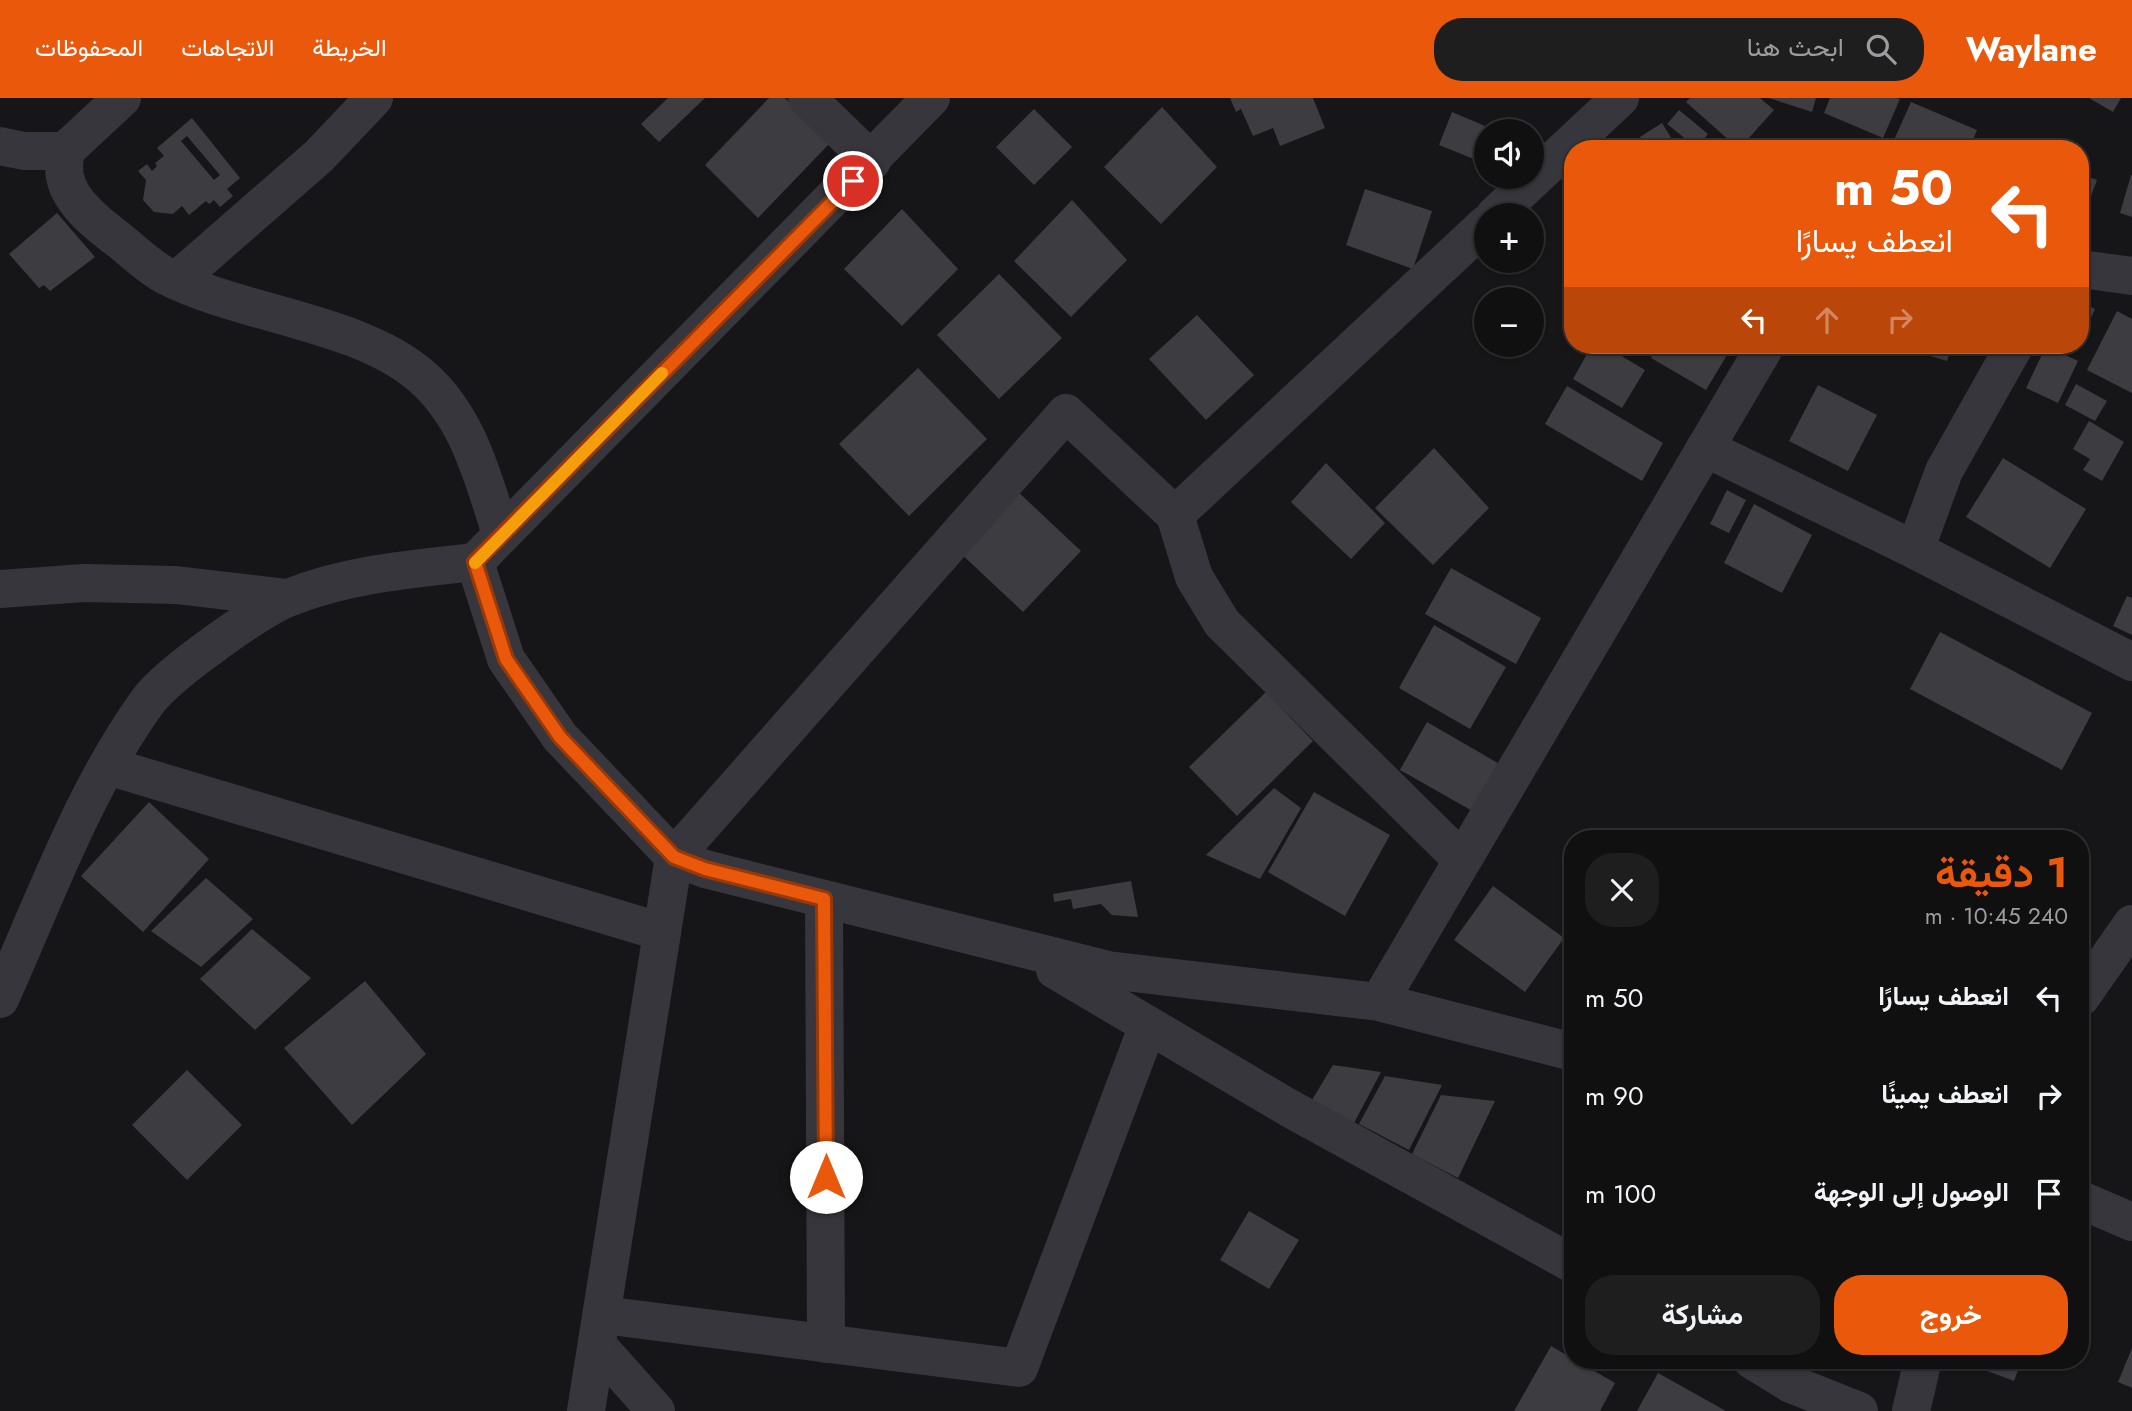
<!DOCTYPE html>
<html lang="ar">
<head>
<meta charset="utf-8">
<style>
  body { margin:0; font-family:Jost,Vazirmatn,sans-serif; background:#1e1e1f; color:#f1f3f6; direction:rtl; height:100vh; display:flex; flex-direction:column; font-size:26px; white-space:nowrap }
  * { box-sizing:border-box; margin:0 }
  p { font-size:23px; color:#9c9d9f }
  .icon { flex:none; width:38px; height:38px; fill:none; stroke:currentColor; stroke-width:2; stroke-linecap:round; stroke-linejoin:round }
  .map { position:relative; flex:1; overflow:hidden; direction:ltr }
  .side { position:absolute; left:1564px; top:732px; width:525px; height:539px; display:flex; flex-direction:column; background:#101011; border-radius:28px; box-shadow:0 2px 5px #0004,0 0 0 2px #303031; direction:rtl }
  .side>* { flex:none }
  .banner { position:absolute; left:1564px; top:42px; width:525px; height:214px; border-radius:28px; box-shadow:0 2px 5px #0004,0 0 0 2px #303031; direction:rtl; background:#ea580c; color:#fff; overflow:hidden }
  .fabs { position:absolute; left:1474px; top:21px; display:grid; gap:14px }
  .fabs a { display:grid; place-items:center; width:70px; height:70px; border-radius:50%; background:#101011; box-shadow:0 2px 5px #0004,0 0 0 2px #303031; font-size:35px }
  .pin { position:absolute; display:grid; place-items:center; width:60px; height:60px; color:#fff; margin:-30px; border:4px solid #fff; border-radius:50%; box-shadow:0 2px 7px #0007 }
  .me { position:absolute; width:77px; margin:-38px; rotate:0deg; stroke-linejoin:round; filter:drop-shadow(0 0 5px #0008) }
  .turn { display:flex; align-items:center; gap:24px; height:147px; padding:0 21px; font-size:32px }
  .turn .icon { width:91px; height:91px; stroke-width:2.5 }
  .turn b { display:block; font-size:49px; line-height:60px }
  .lanes { display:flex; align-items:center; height:66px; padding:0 21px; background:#0003; justify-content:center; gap:35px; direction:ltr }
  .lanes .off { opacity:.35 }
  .round { display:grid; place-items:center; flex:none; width:74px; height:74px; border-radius:28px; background:#1e1e1f }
  .summary { display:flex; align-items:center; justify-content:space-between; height:119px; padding:0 21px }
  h1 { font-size:42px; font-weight:700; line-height:52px; color:#ea580c }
  .button { display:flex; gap:14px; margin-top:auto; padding:14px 21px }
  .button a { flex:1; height:80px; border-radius:28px; background:#ea580c; color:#fff; font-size:28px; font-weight:700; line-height:80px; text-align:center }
  .button a+a { background:#1e1e1f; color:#f1f3f6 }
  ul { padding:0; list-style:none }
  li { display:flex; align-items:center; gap:21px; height:98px; padding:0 21px }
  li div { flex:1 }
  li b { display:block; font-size:26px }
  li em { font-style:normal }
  header { display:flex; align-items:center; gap:42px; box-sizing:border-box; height:98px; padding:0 35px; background:#ea580c; color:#fff }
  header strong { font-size:33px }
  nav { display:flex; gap:38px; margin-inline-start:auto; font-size:24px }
  .search { width:490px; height:63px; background:#1e1e1f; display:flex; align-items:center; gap:18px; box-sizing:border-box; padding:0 24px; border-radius:28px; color:#9c9d9f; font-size:26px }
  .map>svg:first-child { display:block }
  .building { fill:#3d3c41; fill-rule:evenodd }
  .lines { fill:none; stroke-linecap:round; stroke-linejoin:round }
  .minor { stroke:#36363c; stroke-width:38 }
  .route-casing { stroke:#983908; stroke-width:18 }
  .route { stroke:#ea580c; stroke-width:12 }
  .slow { stroke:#f59e0b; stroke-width:12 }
</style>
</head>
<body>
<header>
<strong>Waylane</strong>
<div class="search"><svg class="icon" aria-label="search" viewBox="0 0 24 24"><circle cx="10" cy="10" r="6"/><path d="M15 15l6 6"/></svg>ابحث هنا</div>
<nav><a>الخريطة</a><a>الاتجاهات</a><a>المحفوظات</a></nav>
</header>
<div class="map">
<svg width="2132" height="1313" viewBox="0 0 2132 1313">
  <rect width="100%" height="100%" fill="#161517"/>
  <g class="building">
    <path d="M668,0H705L659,44L641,26Z"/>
    <path d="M769,0H785L831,44L758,120L705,67Z"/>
    <path d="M1230,0H1313L1325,30L1280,48L1273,30L1253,38L1241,11L1236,14Z"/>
    <path d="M1690,0H1760L1774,12L1739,51L1686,4Z"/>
    <path d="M1769,0H1816L1812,14Z"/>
    <path d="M1830,0H1896L1900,1L1883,40L1824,15Z"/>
    <path d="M2089,0H2121L2113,14Z"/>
    <path d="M1911,4L1977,32L1969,51H1915L1894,42Z"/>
    <path d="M1162,9L1217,69L1161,126L1104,69Z"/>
    <path d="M1034,11L1072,49L1034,87L996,49Z"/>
    <path d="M1679,12L1708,36L1697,50L1667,26Z"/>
    <path d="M1452,14L1497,33H1486V66L1439,47Z"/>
    <path d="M192,20L240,80L227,91L233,98L220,109L214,102L209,106L206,103L189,117L182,108L173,116L154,114L143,102L146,82L138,73L147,66L152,73L157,68L155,65L164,58L157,50ZM187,38L220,77L214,82L181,43Z"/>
    <path d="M1662,25L1678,51H1647L1640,39Z"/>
    <path d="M1802,42L1845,49V51H1801Z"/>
    <path d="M2081,76L2097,82L2081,125Z"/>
    <path d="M2131,77H2132V119L2120,115Z"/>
    <path d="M1365,91L1432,113L1413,171L1346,147Z"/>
    <path d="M1072,102L1127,162L1071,219L1014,163Z"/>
    <path d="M902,111L958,171L902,228L844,171Z"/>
    <path d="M57,115L95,159L50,193L44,187L39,190L9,156Z"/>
    <path d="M999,176L1062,240L999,301L937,237Z"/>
    <path d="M2081,204L2095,211L2083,237L2081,236Z"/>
    <path d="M2117,213L2132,221V295L2087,272Z"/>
    <path d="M1197,217L1254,277L1206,322L1149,261Z"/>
    <path d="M1592,247H1603L1645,272L1622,310L1573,281Z"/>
    <path d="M1659,247H1733L1706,292L1651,260Z"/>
    <path d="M1894,247H1952L1947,263Z"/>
    <path d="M2046,248L2078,263L2058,305L2026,290Z"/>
    <path d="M918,270L987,341L909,418L839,346Z"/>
    <path d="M2076,286L2107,303L2095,323L2065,307Z"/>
    <path d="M1818,287L1877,317L1848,373L1789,343Z"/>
    <path d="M1567,288L1663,345L1642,383L1545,326Z"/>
    <path d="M2089,323L2124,344L2102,383L2083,372L2090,361L2073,351Z"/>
    <path d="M1434,350L1489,410L1433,467L1375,410Z"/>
    <path d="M2003,360L2086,411L2050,470L1966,419Z"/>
    <path d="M1326,365L1385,425L1351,461L1291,404Z"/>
    <path d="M1014,390L1081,453L1023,514L956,451Z"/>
    <path d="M1727,392L1746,402L1729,435L1710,426Z"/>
    <path d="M1754,406L1812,437L1782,495L1724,465Z"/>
    <path d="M1451,470L1541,520L1516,566L1425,516Z"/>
    <path d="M2127,498L2132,500V537L2113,528Z"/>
    <path d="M1434,527L1506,569L1470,631L1399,590Z"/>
    <path d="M1940,534L2092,615L2062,672L1910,591Z"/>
    <path d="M1266,594L1313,643L1237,718L1189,669Z"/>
    <path d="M1427,624L1503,668L1476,715L1400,672Z"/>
    <path d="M1274,690L1301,710L1260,781L1206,757Z"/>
    <path d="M1314,694L1390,737L1345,818L1268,774Z"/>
    <path d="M149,704L209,761L143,834L81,778Z"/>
    <path d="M206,780L253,821L201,869L151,833Z"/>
    <path d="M1131,783L1138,819L1112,817L1101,806L1073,811L1071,801L1054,804L1053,796Z"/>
    <path d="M1493,788L1564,840L1525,894L1454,842Z"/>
    <path d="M252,831L311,880L255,932L200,881Z"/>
    <path d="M365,883L426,956L352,1027L284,950Z"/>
    <path d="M1333,967L1381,974L1354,1025L1312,1002Z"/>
    <path d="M187,972L242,1027L187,1082L132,1027Z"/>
    <path d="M1385,978L1442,987L1409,1052L1359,1026Z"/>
    <path d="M1441,997L1495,1003L1458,1080L1412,1056Z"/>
    <path d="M1249,1113L1299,1142L1269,1191L1220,1162Z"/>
    <path d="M1551,1248L1615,1285L1600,1313H1514Z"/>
    <path d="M2132,1250V1290L2118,1284Z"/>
    <path d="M1857,1262H1884L1881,1273Z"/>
    <path d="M1958,1262H2022L2014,1283Z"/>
    <path d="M1658,1275L1726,1313H1637Z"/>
  </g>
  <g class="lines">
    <g class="minor">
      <path d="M122,0L65,53C65,61 63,71 65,79C70,105 99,127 119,142C134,154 149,169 166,178C240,216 359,224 421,278C468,318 483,380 501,436"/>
      <path d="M807,0L872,63"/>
      <path d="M0,48L24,53H65"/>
      <path d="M1495,117L1620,0"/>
      <path d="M2081,171L2132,178"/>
      <path d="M177,182L319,58L374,0"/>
      <path d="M1705,350L1915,452L2132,564"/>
      <path d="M1175,417L1486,126"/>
      <path d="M1915,452L1944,373L2015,247"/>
      <path d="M475,464L506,561L560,639L674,759L705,771L1108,872L1379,904L1573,954"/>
      <path d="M0,491L84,485L176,487L287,500"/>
      <path d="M108,668L662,834"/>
      <path d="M824,801L826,1246"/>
      <path d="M1055,872L1289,1010L1573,1166"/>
      <path d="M2081,899L2132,826"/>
      <path d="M0,901C45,801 83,693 148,603C168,576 257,513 288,500C347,476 412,471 475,464L931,0"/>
      <path d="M1379,904L1766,247"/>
      <path d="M2081,1102L2132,1124"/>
      <path d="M603,1217L1019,1270L1148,927"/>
      <path d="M598,1248L656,1313"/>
      <path d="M1752,1262L1791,1286L1859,1313"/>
      <path d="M586,1313L674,759L1066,315L1175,417L1194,479L1222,525L1462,762"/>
      <path d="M1911,1313L1923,1262"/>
    </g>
  </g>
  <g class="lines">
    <g class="route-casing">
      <path id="route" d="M826,1079L824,801L705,771L674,759L560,639L506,561L475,464L853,83"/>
    </g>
    <use href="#route" class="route"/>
    <path class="slow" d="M475,465L662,275"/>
  </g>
</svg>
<div class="fabs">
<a><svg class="icon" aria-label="sound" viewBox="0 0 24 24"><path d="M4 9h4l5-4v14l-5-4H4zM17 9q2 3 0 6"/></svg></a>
<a>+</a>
<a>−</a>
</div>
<div class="pin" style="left:853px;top:83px;background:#d93025"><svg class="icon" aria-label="arrive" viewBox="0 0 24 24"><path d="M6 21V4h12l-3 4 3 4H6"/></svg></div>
<svg class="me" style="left:826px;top:1079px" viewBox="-20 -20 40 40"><circle r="19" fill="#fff"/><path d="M0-13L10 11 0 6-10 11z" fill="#ea580c"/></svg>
<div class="banner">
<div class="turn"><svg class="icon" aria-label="left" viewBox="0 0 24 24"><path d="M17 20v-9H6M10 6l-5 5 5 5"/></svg><div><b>50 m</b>انعطف يسارًا</div></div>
<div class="lanes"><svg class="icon" aria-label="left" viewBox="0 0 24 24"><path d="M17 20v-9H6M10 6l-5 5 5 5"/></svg><svg class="icon off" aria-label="ahead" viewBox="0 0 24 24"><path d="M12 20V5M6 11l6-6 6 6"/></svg><svg class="icon off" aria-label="right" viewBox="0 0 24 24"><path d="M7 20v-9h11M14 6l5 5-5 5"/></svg></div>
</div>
<section class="side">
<div class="summary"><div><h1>1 دقيقة</h1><p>240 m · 10:45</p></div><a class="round"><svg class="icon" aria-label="close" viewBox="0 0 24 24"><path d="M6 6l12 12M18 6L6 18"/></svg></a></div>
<ul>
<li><svg class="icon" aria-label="left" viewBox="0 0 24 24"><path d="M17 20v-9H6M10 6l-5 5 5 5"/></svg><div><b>انعطف يسارًا</b></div><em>50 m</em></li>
<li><svg class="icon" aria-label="right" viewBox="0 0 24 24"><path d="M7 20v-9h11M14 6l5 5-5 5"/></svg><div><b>انعطف يمينًا</b></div><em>90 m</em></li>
<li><svg class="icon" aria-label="arrive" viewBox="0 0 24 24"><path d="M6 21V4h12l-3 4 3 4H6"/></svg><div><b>الوصول إلى الوجهة</b></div><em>100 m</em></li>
</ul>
<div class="button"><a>خروج</a><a>مشاركة</a></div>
</section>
</div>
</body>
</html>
